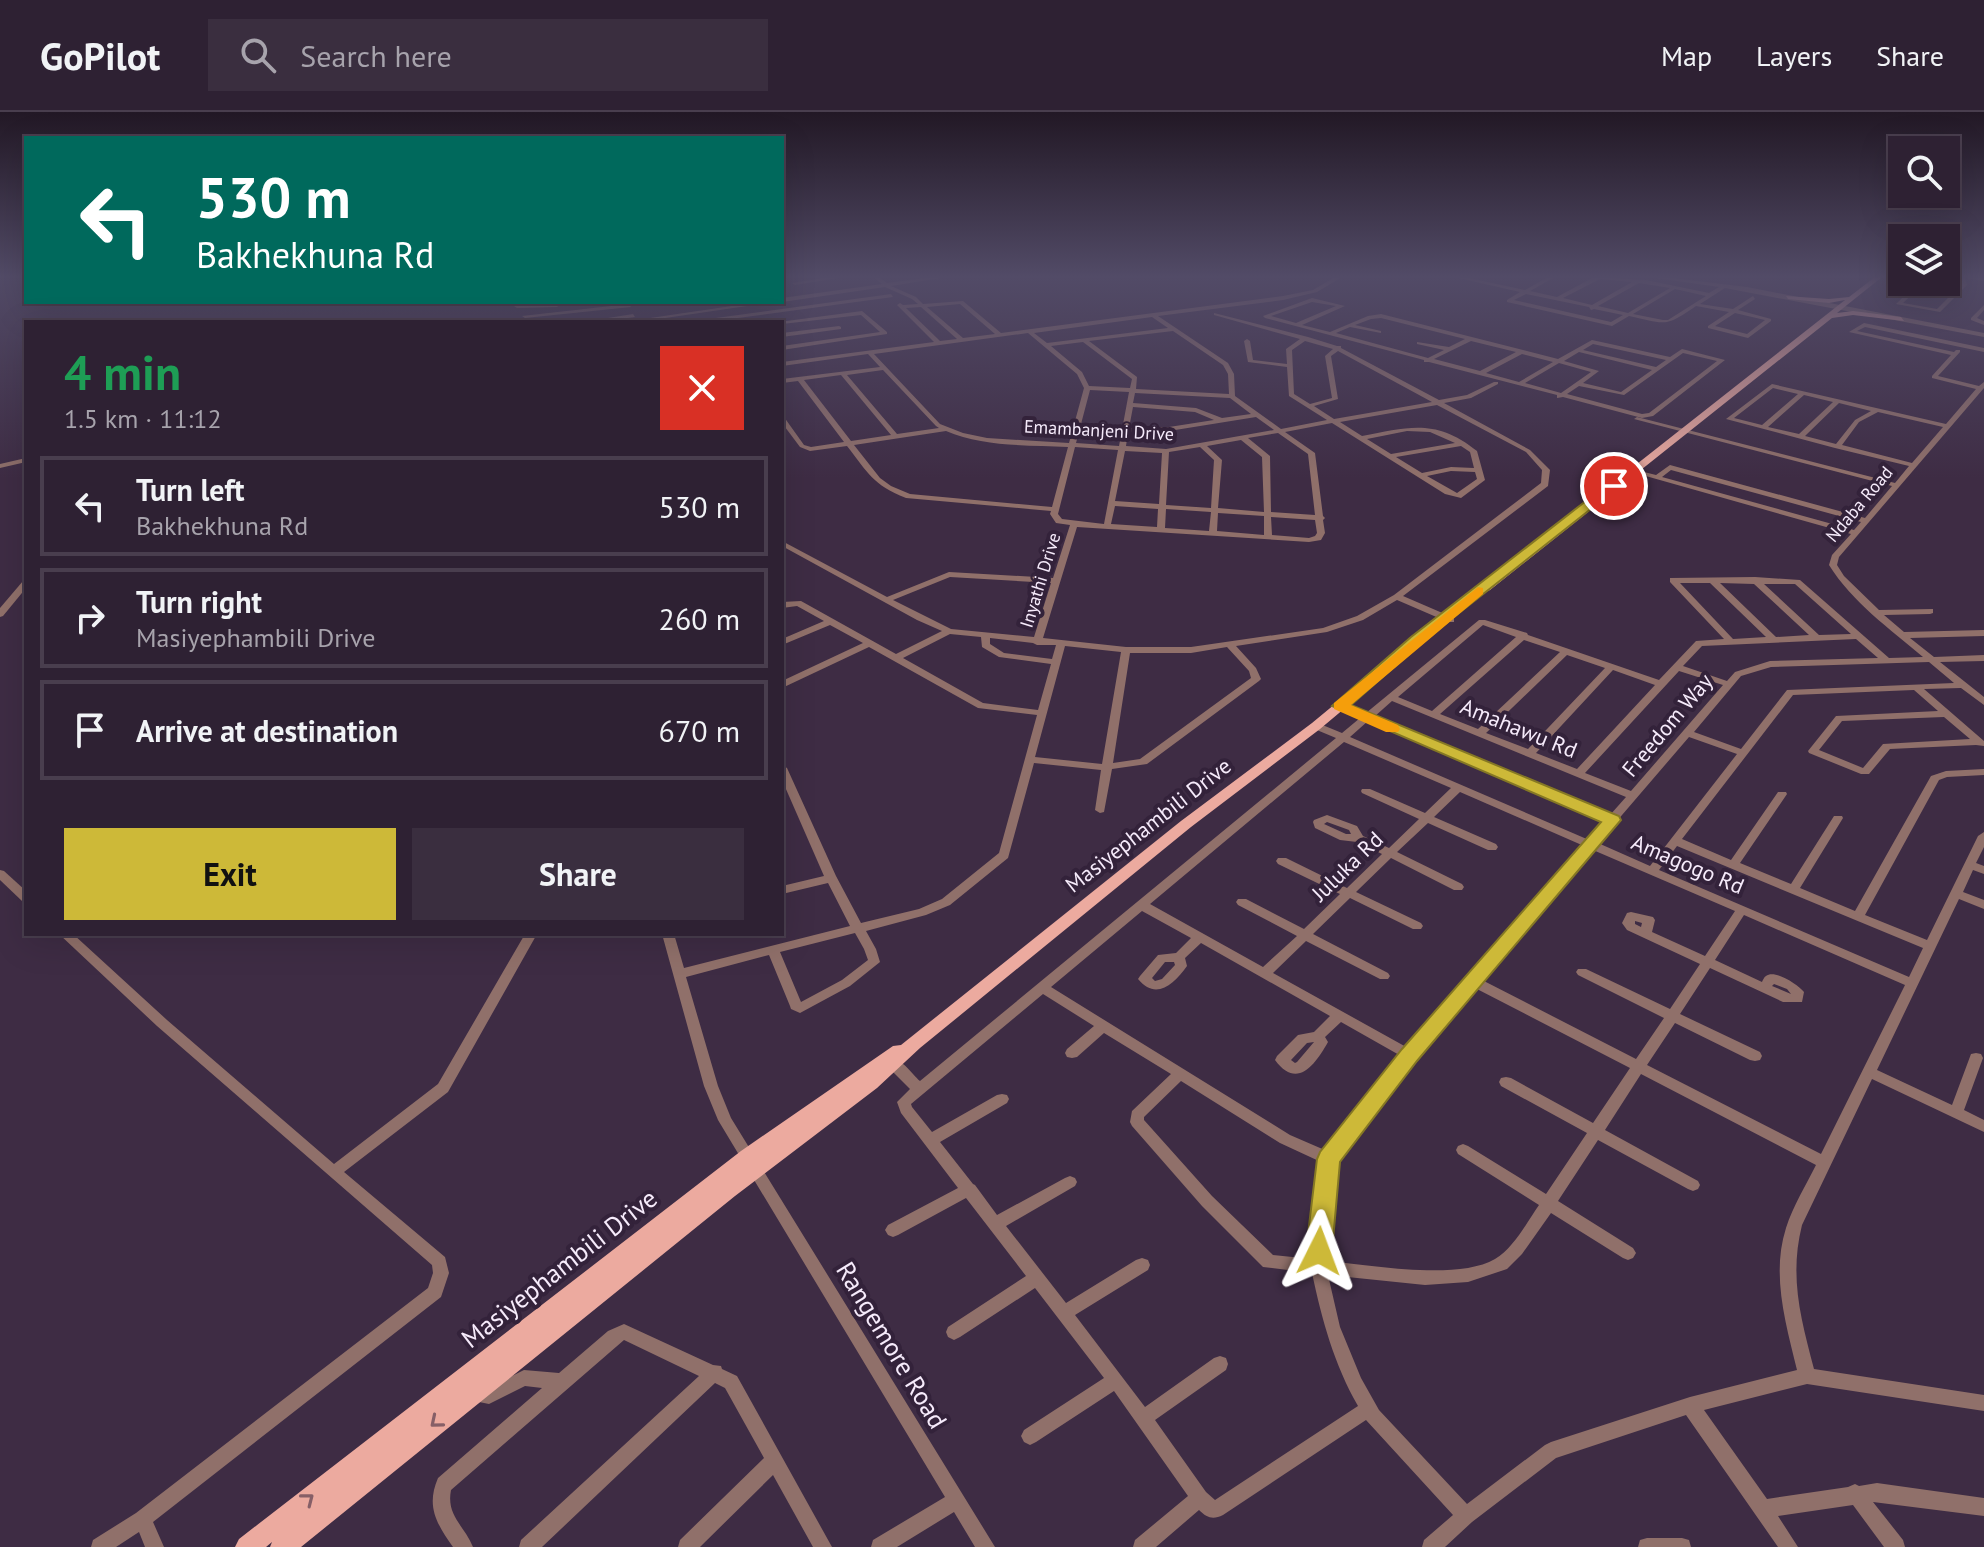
<!DOCTYPE html>
<html lang="en">
<head>
<meta charset="utf-8">
<style>
  body { margin:0; font-family:"PT Sans",sans-serif; background:#3a2e3f; color:#f1f3f6; height:100vh; display:flex; flex-direction:column; font-size:30px; white-space:nowrap }
  * { box-sizing:border-box; margin:0 }
  p { font-size:26px; color:#a7a3ac }
  .icon { flex:none; width:44px; height:44px; fill:none; stroke:currentColor; stroke-width:2; stroke-linecap:round; stroke-linejoin:round }
  .map { position:relative; flex:1; overflow:hidden }
  .sheet { position:absolute; left:24px; top:208px; width:760px; height:616px; display:flex; flex-direction:column; background:#2e2133; border-radius:0px; box-shadow:0 8px 32px #0002,0 0 0 2px #493e4e }
  .sheet>* { flex:none }
  .banner { position:absolute; left:24px; top:24px; width:760px; height:168px; border-radius:0px; box-shadow:0 8px 32px #0002,0 0 0 2px #493e4e; background:#00695c; color:#fff; overflow:hidden }
  .tools { position:absolute; left:1888px; top:24px; display:grid; gap:16px }
  .tools a { display:grid; place-items:center; width:72px; height:72px; border-radius:0px; background:#2e2133; box-shadow:0 8px 32px #0002,0 0 0 2px #493e4e; font-size:40px }
  .pin { position:absolute; display:grid; place-items:center; width:68px; height:68px; color:#fff; margin:-34px; border:4px solid #fff; border-radius:50%; box-shadow:0 2px 8px #0007 }
  .me { position:absolute; width:88px; margin:-44px; rotate:3deg; stroke-linejoin:round; filter:drop-shadow(0 0 6px #0008) }
  .turn { display:flex; align-items:center; gap:28px; height:168px; padding:0 40px; font-size:36px }
  .turn .icon { width:104px; height:104px; stroke-width:2.5 }
  .turn b { display:block; font-size:56px; line-height:68px }
  .round { display:grid; place-items:center; flex:none; width:84px; height:84px; border-radius:0px; background:#3a2e3f }
  .headline { display:flex; align-items:center; justify-content:space-between; height:136px; padding:0 40px }
  h1 { font-size:48px; font-weight:600; line-height:60px; color:#1e9e55 }
  .action { display:flex; gap:16px; margin-top:auto; padding:16px 40px }
  .action a { flex:1; height:92px; border-radius:0px; background:#cdb938; color:#111; font-size:32px; font-weight:600; line-height:92px; text-align:center }
  .action a+a { background:#3a2e3f; color:#f1f3f6 }
  ul { padding:0; list-style:none }
  li { display:flex; align-items:center; gap:24px; height:100px; margin:0 16px 12px; padding:0 24px; border:4px solid #493e4e; border-radius:0px }
  li div { flex:1 }
  li b { display:block; font-size:30px }
  li em { font-style:normal }
  header { display:flex; align-items:center; gap:48px; box-sizing:border-box; height:112px; padding:0 40px; background:#2e2133; border-bottom:2px solid #493e4e }
  header strong { font-size:38px }
  nav { display:flex; gap:44px; margin-inline-start:auto; font-size:28px }
  .search { width:560px; height:72px; background:#3a2e3f; display:flex; align-items:center; gap:20px; box-sizing:border-box; padding:0 28px; border-radius:0px; color:#a7a3ac; font-size:30px }
  .map>svg:first-child { display:block }
  .lines { fill:none; stroke-linecap:round; stroke-linejoin:round }
  .minor { fill:#90706a; fill-rule:evenodd }
  .major { fill:#ecaa9f; fill-rule:evenodd }
  .oneway { stroke:#865f67 }
  .route { fill:#cdb938; stroke:#857824; stroke-width:2 }
  .slow { fill:#f59e0b }
  .labels { text-anchor:middle; dominant-baseline:central; stroke-width:8; stroke-linejoin:round; paint-order:stroke }
  .far-street-label { font-size:18px; fill:#f6ebfb; stroke:#33223a }
  .street-label { font-size:22px; fill:#f6ebfb; stroke:#33223a }
  .near-street-label { font-size:26px; fill:#f6ebfb; stroke:#33223a }
</style>
</head>
<body>
<header>
<strong>GoPilot</strong>
<div class="search"><svg class="icon" aria-label="search" viewBox="0 0 24 24"><circle cx="10" cy="10" r="6"/><path d="M15 15l6 6"/></svg>Search here</div>
<nav><a>Map</a><a>Layers</a><a>Share</a></nav>
</header>
<div class="map">
<svg width="1984" height="1435" viewBox="0 0 1984 1435">
  <rect width="100%" height="100%" fill="#3e2c44"/>
  <g class="lines">
    <g class="minor">
      <path d="M829,165H844L795,173L792,171Z"/>
      <path d="M873,165H879L887,171L933,165H947L891,174L916,185L923,192L963,189L1001,221L1283,184L1313,178L1335,165H1342L1317,180L1283,188L1158,204L1228,251L1234,262L1235,284L1281,317L1327,308L1289,284L1287,255L1248,250L1244,229L1247,227L1250,229L1253,248L1287,252L1286,237L1300,227L1214,203V201L1308,225L1337,234H1341V236L1439,288L1467,283L1494,270H1498V272L1471,286L1444,291L1530,338L1550,358L1548,374L1403,484L1454,506V510H1448L1397,488L1363,508L1327,520L1236,534L1256,556L1261,567L1259,569L1147,652L1112,657L1104,700L1100,701L1095,698L1101,658L1034,651L1008,746L950,793L926,803L866,819L876,837L880,850L850,874L800,901L791,897L790,894L769,843L686,865L718,974L731,1006L995,1435H975L954,1400L897,1435H871L873,1428L945,1385L718,1008L704,974L662,822H674L684,856L850,814L828,771L782,782V774L824,764L782,668V653L787,656L836,764L861,811L919,797L942,787L999,741L1037,603L978,596L869,535L782,576V569L863,531L830,513L782,533V527L824,509L797,494L782,496V490L801,489L896,542L942,519L917,508L782,434V429L887,485L949,460L1053,466L1070,413L1056,411L1050,402L1051,399L906,386C872,372 869,362 847,334L810,339L800,335L782,311V304L784,305L804,333L811,335L844,330L798,269L782,271V267L880,255L868,242L782,254V250L934,230L897,193L900,191L903,193L918,192L912,187L885,175L782,190V186L882,172ZM960,192L995,222L963,226L927,195ZM921,195L957,227L940,229L906,196ZM1152,205L1168,216L1047,231L1034,221ZM1173,219L1223,253L1228,262L1229,282L1136,277L1137,265L1089,229ZM1028,221L1077,262L1084,276L1069,331L987,326L963,321L940,312L874,242ZM1305,229L1333,237L1325,244L1332,286L1310,292L1294,282L1292,238ZM1083,230L1132,267L1130,276L1089,274L1082,260L1051,234ZM1338,239L1432,290L1334,307L1314,294L1338,287L1331,244ZM883,258L936,314L939,316L897,322L847,263ZM841,263L891,323L851,329L804,268ZM1090,278L1129,280L1119,334L1076,331ZM1135,281L1230,286L1251,302L1222,306L1196,296L1133,291ZM1437,293L1526,340L1542,358L1541,371L1394,483L1357,504L1323,516L1191,535H1126L1043,526L1077,415L1309,430L1321,428L1325,421L1323,408L1325,406L1323,404L1315,341L1285,320L1332,311L1445,382L1461,386L1485,368L1477,339C1436,306 1409,315 1362,324L1340,310ZM1133,295L1195,300L1214,308L1169,315L1129,316ZM1256,305L1274,318L1166,337L1126,334L1128,320L1169,319ZM946,319C983,335 1028,333 1068,335L1052,395L910,382L891,374L880,366L854,333ZM1407,319L1430,320L1455,331L1391,342L1367,327ZM1278,321L1308,342L1315,403L1271,400L1270,344L1248,326ZM1241,328L1262,345L1264,400L1218,396L1222,348L1207,334ZM1461,334L1470,340L1474,356L1451,355L1422,361L1396,345ZM1075,335L1118,338L1104,412L1062,407L1058,402ZM1200,335L1214,348L1211,396L1166,393L1169,340ZM1125,339L1162,341L1159,392L1115,389ZM1451,359L1475,360L1477,367L1457,381L1427,364ZM1115,394L1158,397L1157,415L1111,412ZM1166,397L1211,400L1209,419L1165,416ZM1218,401L1264,404V423L1217,419ZM1271,405L1315,408L1317,421L1315,424L1309,426L1272,423ZM950,465L1051,471L1034,525L951,517L893,488ZM950,522L981,525L982,535L999,545L1051,552L1038,598L983,591L903,546ZM990,526L1033,531L1037,533H1056L1052,547L1004,541L990,532ZM1065,534L1121,540L1102,652L1035,645ZM1227,535L1249,559L1251,566L1140,647L1113,651L1130,541H1191ZM855,821L864,837L868,848L842,868L801,890L780,840Z"/>
      <path d="M1454,165H1464L1525,178L1548,165H1555L1530,179L1557,185L1594,165L1646,168L1709,181L1719,175L1649,165H1665L1747,175L1984,221V225L1725,176L1700,192L1733,197L1753,184L1755,187L1738,198L1771,207V209L1748,226L1708,216V214L1729,200L1696,194C1664,216 1666,212 1629,204L1612,214L1507,190V188L1520,180ZM1600,167L1632,170L1592,193L1563,186ZM1639,171L1670,176L1628,201L1598,194ZM1675,177L1706,184L1668,208H1663L1633,202ZM1526,182L1589,195L1591,198L1594,197L1623,203L1611,210L1514,188ZM1735,201L1765,208L1747,222L1715,214Z"/>
      <path d="M1959,165H1984V169L1965,166L1967,173L1940,200L1896,192L1919,170H1925L1903,191L1937,197L1962,172Z"/>
      <path d="M891,182L893,185L708,210H702L701,208Z"/>
      <path d="M1312,186L1345,194L1302,213L1330,220L1368,204L1381,202L1558,247L1592,228L1670,245L1682,237L1725,248L1653,304L1642,306L1563,285L1557,286V283L1429,250H1424V248L1265,206L1263,204ZM1312,190L1336,194L1296,211L1271,204ZM1381,206L1465,227L1449,235L1417,230V232L1444,238L1428,246L1336,221L1350,215L1381,221V219L1355,213L1371,207ZM1471,229L1516,240L1480,259L1434,247ZM1593,232L1666,248L1656,255L1583,238ZM1579,240L1652,258L1621,280L1583,271L1599,259L1564,249ZM1683,241L1717,249L1649,301L1642,302L1567,282L1579,274L1624,283ZM1522,242L1553,250L1519,270L1486,261ZM1559,251L1591,260L1561,281L1525,271Z"/>
      <path d="M552,190H558L560,193L557,195L517,196L514,194L517,192L553,191Z"/>
      <path d="M759,190H774L638,210H623Z"/>
      <path d="M629,192L631,195L525,206L522,204Z"/>
      <path d="M1984,193V198L1977,206L1984,209V213L1971,208V206Z"/>
      <path d="M862,199L887,220V222L782,238V234L880,220L861,203L782,212V210H779Z"/>
      <path d="M633,202L635,205L599,210H583Z"/>
      <path d="M1864,211L1984,236V240L1865,215L1857,219L1954,240L1956,238H1960V240L1938,264L1979,274L1984,270V276L1839,445L1837,453L1844,464L1879,498L1933,497V501L1930,502L1884,503L1904,520L1984,518V524L1910,526L1934,545L1984,543V549L1940,550L1984,585V593L1961,576L1924,577L1984,629V634L1976,633L1890,637L1869,662H1861L1809,641L1808,639L1836,604L1938,599L1914,578L1793,583L1682,727L1731,748L1778,680H1786L1787,682L1740,751L1791,772L1834,704H1842L1843,706L1800,776L1855,799L1931,664L1946,659L1984,657V663L1947,665L1939,668L1865,803L1927,828L1978,724L1984,720V735L1976,751L1984,754V762L1973,758L1963,780L1984,788V797L1959,787L1877,958L1952,993L1971,942L1976,941L1981,942L1983,946L1964,998L1984,1008V1020L1872,967L1802,1113C1789,1165 1801,1207 1814,1257L1984,1283V1299L1807,1272L1704,1298L1767,1387L1848,1375L1855,1372L1859,1374L1877,1371L1984,1386V1404L1873,1390L1903,1428L1905,1435H1884L1853,1393L1778,1404L1798,1435H1778L1686,1303L1556,1346L1472,1410L1445,1435H1422L1424,1428L1453,1403L1366,1308L1223,1403C1213,1408 1207,1406 1199,1398L1156,1435H1133L1135,1428L1188,1384L1114,1279L1036,1330L1030,1333L1024,1330L1021,1324L1024,1318L1104,1266L1035,1176L960,1225L954,1228L948,1225L946,1220L948,1215L1026,1164L966,1086L898,1123L893,1125L888,1123L885,1118L888,1113L958,1076L901,1001L897,990L910,977L889,956L887,952L889,948C902,945 911,961 920,969L1336,626L1312,616L1311,614L1312,612H1320L1342,621L1360,606L1337,596L1335,594L1337,592H1343L1366,601L1479,508H1485L1527,521L1528,523L1659,568L1696,529L1724,527L1670,470V466L1755,465L1800,468L1889,546L1923,545C1890,517 1852,490 1829,453L1832,443L1851,422L1628,359L1632,357L1656,363L1670,353L1865,406L1892,374L1634,307L1637,305L1895,371L1909,354L1835,336L1726,307L1772,272L1946,312L1976,277L1932,266V264L1951,243L1849,220ZM1773,276L1798,282L1762,313L1734,306ZM1804,283L1833,290L1799,322L1768,315ZM1839,291L1871,299L1855,308L1836,332L1805,324ZM1878,300L1943,315L1912,351L1842,333L1859,310ZM1671,358L1861,410L1854,418L1662,365ZM1680,471H1710L1766,525L1733,527ZM1720,471L1754,472L1809,523L1776,525ZM1764,472H1795L1851,522L1819,523ZM1483,513L1516,525L1432,599L1398,585ZM1856,527L1878,546L1770,549L1735,560L1727,569L1683,554L1702,534ZM1524,528L1560,540L1478,617L1440,602ZM1567,543L1605,556L1528,637L1486,621ZM1929,550L1954,571L1787,578L1741,637L1694,620L1741,564L1771,555ZM1613,558L1655,573L1577,657L1536,641ZM1679,559L1723,573L1631,679L1585,661ZM1392,589L1626,685L1610,703L1374,605ZM1944,605L1970,627L1883,632L1863,656L1819,638L1842,609ZM1368,609L1605,709L1589,728L1350,625ZM1689,625L1737,642L1650,754L1598,731ZM1344,630L1451,676L1425,701L1370,677H1362L1361,679L1362,681L1419,707L1389,736L1363,724L1357,714L1327,703L1314,708L1313,710L1315,716L1340,728L1357,730L1382,742L1347,776L1286,746H1278L1276,749L1278,752L1340,782L1304,817L1246,787H1238L1236,790L1238,793L1297,824L1263,855L1150,792ZM1460,680L1584,734L1408,936L1273,861L1306,829L1380,867H1388L1390,864L1388,861L1313,822L1350,786L1413,817H1421L1423,814L1421,811L1356,780L1391,746L1454,778H1462L1464,775L1462,772L1397,740L1428,711L1488,738H1496L1498,735L1496,732L1434,705ZM1327,710L1349,718L1351,722H1346L1324,712ZM1677,734L1923,836L1909,865L1659,758ZM1593,738L1735,799L1705,844L1652,820L1655,808L1653,805L1631,800L1627,801L1622,811L1627,818L1700,852L1670,897L1586,857H1578L1576,860L1578,863L1664,906L1636,947L1482,868ZM1142,799L1191,826L1176,841L1158,843L1140,864L1138,867C1156,889 1174,872 1187,854L1185,846L1201,831L1330,904L1314,920L1298,923L1277,944L1275,948C1297,978 1315,953 1328,930L1325,925L1341,910L1401,944L1327,1039L1290,1023L1051,875ZM1744,803L1905,873L1821,1042L1647,953L1675,911L1750,948L1755,949L1760,948L1762,944L1760,940L1680,902L1710,856L1783,890H1802L1804,880C1798,873 1775,857 1766,864C1764,865 1763,868 1762,870L1715,848ZM1635,809L1642,811L1641,815L1635,812ZM1165,850H1174L1175,853L1162,867L1155,869L1152,866ZM1774,872L1787,877L1791,882L1772,874ZM1475,876L1630,956L1593,1011L1511,966L1506,965L1501,966L1499,970L1501,974L1587,1021L1546,1082L1468,1034L1463,1032L1458,1034L1456,1038L1458,1042L1539,1093C1527,1110 1514,1136 1495,1147C1457,1169 1371,1153 1327,1149L1329,1100L1336,1049L1415,947ZM1043,882L1094,914L1067,937L1065,941L1067,945L1072,946L1077,945L1104,921L1171,962L1132,999L1130,1010L1132,1014L1202,1094L1263,1155L1312,1161C1322,1208 1334,1252 1358,1294L1215,1388L1206,1380L1155,1308L1226,1258L1228,1252L1226,1246L1220,1244L1214,1246L1145,1295L1075,1203L1148,1158L1150,1153L1148,1148L1142,1146L1136,1148L1066,1191L1006,1114L1075,1074L1077,1070L1075,1066L1070,1064L1065,1066L997,1103L975,1073L973,1072L940,1030L1007,991L1009,987L1007,983L1002,982L997,983L932,1020L912,995L911,992ZM1314,930L1297,950L1295,951L1291,948L1307,931ZM1641,962L1816,1053C1806,1073 1793,1094 1786,1116C1771,1163 1786,1212 1797,1258L1690,1285L1551,1330L1545,1333L1467,1392L1379,1298L1361,1266L1340,1215L1328,1163L1425,1173L1468,1170L1507,1157L1522,1142L1551,1101L1623,1146L1628,1148L1633,1146L1636,1141L1633,1136L1558,1089L1598,1028L1688,1077L1693,1079L1698,1077L1700,1073L1698,1069L1605,1018ZM1181,969L1280,1031L1321,1050L1313,1100L1312,1147L1273,1143L1212,1084L1144,1008V1005Z"/>
      <path d="M839,214L841,215V217L782,225V221Z"/>
      <path d="M26,346V350L0,356V352Z"/>
      <path d="M26,468V476L3,504L0,505V496L23,469Z"/>
      <path d="M0,758L4,759L26,779V790L22,789L0,768Z"/>
      <path d="M59,822H73L167,908L334,1052L438,972L525,822H537L448,980L344,1060L445,1145L449,1161L441,1185L153,1410L164,1435H145L139,1420L116,1435H91L93,1428L136,1401L428,1176L433,1161L432,1153L157,914Z"/>
      <path d="M624,1212L713,1253L721,1254L722,1257L737,1264L832,1435H813L773,1363L700,1435H678L680,1428L764,1346L725,1276L715,1271L542,1435H519L521,1428L699,1264L624,1228L451,1378C446,1404 464,1413 473,1435H453C436,1411 426,1394 438,1366L542,1276L525,1274L489,1292L469,1288L467,1282L469,1276L475,1274L488,1276L524,1258L559,1261L608,1219Z"/>
      <path d="M1647,1426H1682L1689,1428L1691,1435H1638L1640,1428Z"/>
    </g>
    <path class="major" d="M1875,165H1882L1837,201L1853,199L1901,205L1904,209L1853,203L1832,206L1490,478L1481,482L1320,617L1191,715L920,936L877,976L735,1084L301,1435H270L272,1430L266,1435H235L239,1427L741,1039L893,934L901,933L1181,709L1312,611L1473,478L1482,474L1845,188L1829,191L1788,187L1786,184L1829,187L1849,185Z"/>
  </g>
  <defs><path id="oneway-chevron" d="M-2-3.5L2.5 0L-2 3.5" fill="none" stroke-width="1.6" stroke-linecap="round" stroke-linejoin="round" transform="scale(2)"/></defs>
  <g class="oneway">
    <use href="#oneway-chevron" transform="translate(436 1310) rotate(140)"/>
    <use href="#oneway-chevron" transform="translate(308 1387) rotate(-38)"/>
  </g>
  <linearGradient id="sky" x2="0" y2="1"><stop stop-color="#221825"/><stop offset="0.45" stop-color="#524b67"/><stop offset="1" stop-color="#524b67" stop-opacity="0"/></linearGradient>
  <rect width="1984" height="366" fill="url(#sky)"/>
  <path class="route" d="M1609,371L1620,374L1421,531L1351,593L1619,704L1621,708L1417,949L1340,1050L1332,1139L1328,1147L1319,1151L1310,1147L1306,1139L1317,1047L1320,1040L1402,937L1601,710L1332,594L1411,525Z"/>
  <path class="slow" d="M1478,475L1483,476V482L1351,593L1398,613L1400,617L1398,620H1386L1334,597V591Z"/>
  <g class="labels">
    <g class="far-street-label">
      <text transform="translate(1099 318) rotate(3)">Emambanjeni Drive</text>
      <text transform="translate(1859 392) rotate(-50)">Ndaba Road</text>
      <text transform="translate(1040 468) rotate(-73)">Inyathi Drive</text>
    </g>
    <g class="street-label">
      <text transform="translate(1667 613) rotate(-50)">Freedom Way</text>
      <text transform="translate(1519 616) rotate(22)">Amahawu Rd</text>
      <text transform="translate(1148 713) rotate(-38)">Masiyephambili Drive</text>
      <text transform="translate(1688 752) rotate(23)">Amagogo Rd</text>
      <text transform="translate(1347 754) rotate(-44)">Juluka Rd</text>
    </g>
    <g class="near-street-label">
      <text transform="translate(559 1156) rotate(-38)">Masiyephambili Drive</text>
      <text transform="translate(892 1233) rotate(59)">Rangemore Road</text>
    </g>
  </g>
</svg>
<div class="tools">
<a><svg class="icon" aria-label="search" viewBox="0 0 24 24"><circle cx="10" cy="10" r="6"/><path d="M15 15l6 6"/></svg></a>
<a><svg class="icon" aria-label="layers" viewBox="0 0 24 24"><path d="M12 4l9 5-9 5-9-5zM3 14l9 5 9-5"/></svg></a>
</div>
<div class="pin" style="left:1614px;top:374px;background:#d93025"><svg class="icon" aria-label="arrive" viewBox="0 0 24 24"><path d="M6 21V4h12l-3 4 3 4H6"/></svg></div>
<svg class="me" style="left:1319px;top:1139px" viewBox="-20 -20 40 40"><path d="M0-17L14 15 0 8-14 15z" fill="#cdb938" stroke="#fff" stroke-width="4"/></svg>
<div class="banner">
<div class="turn"><svg class="icon" aria-label="left" viewBox="0 0 24 24"><path d="M17 20v-9H6M10 6l-5 5 5 5"/></svg><div><b>530 m</b>Bakhekhuna Rd</div></div>
</div>
<section class="sheet">
<div class="headline"><div><h1>4 min</h1><p>1.5 km · 11:12</p></div><a class="round" style="background:#d93025;color:#fff"><svg class="icon" aria-label="close" viewBox="0 0 24 24"><path d="M6 6l12 12M18 6L6 18"/></svg></a></div>
<ul>
<li><svg class="icon" aria-label="left" viewBox="0 0 24 24"><path d="M17 20v-9H6M10 6l-5 5 5 5"/></svg><div><b>Turn left</b><p>Bakhekhuna Rd</p></div><em>530 m</em></li>
<li><svg class="icon" aria-label="right" viewBox="0 0 24 24"><path d="M7 20v-9h11M14 6l5 5-5 5"/></svg><div><b>Turn right</b><p>Masiyephambili Drive</p></div><em>260 m</em></li>
<li><svg class="icon" aria-label="arrive" viewBox="0 0 24 24"><path d="M6 21V4h12l-3 4 3 4H6"/></svg><div><b>Arrive at destination</b></div><em>670 m</em></li>
</ul>
<div class="action"><a>Exit</a><a>Share</a></div>
</section>
</div>
</body>
</html>
